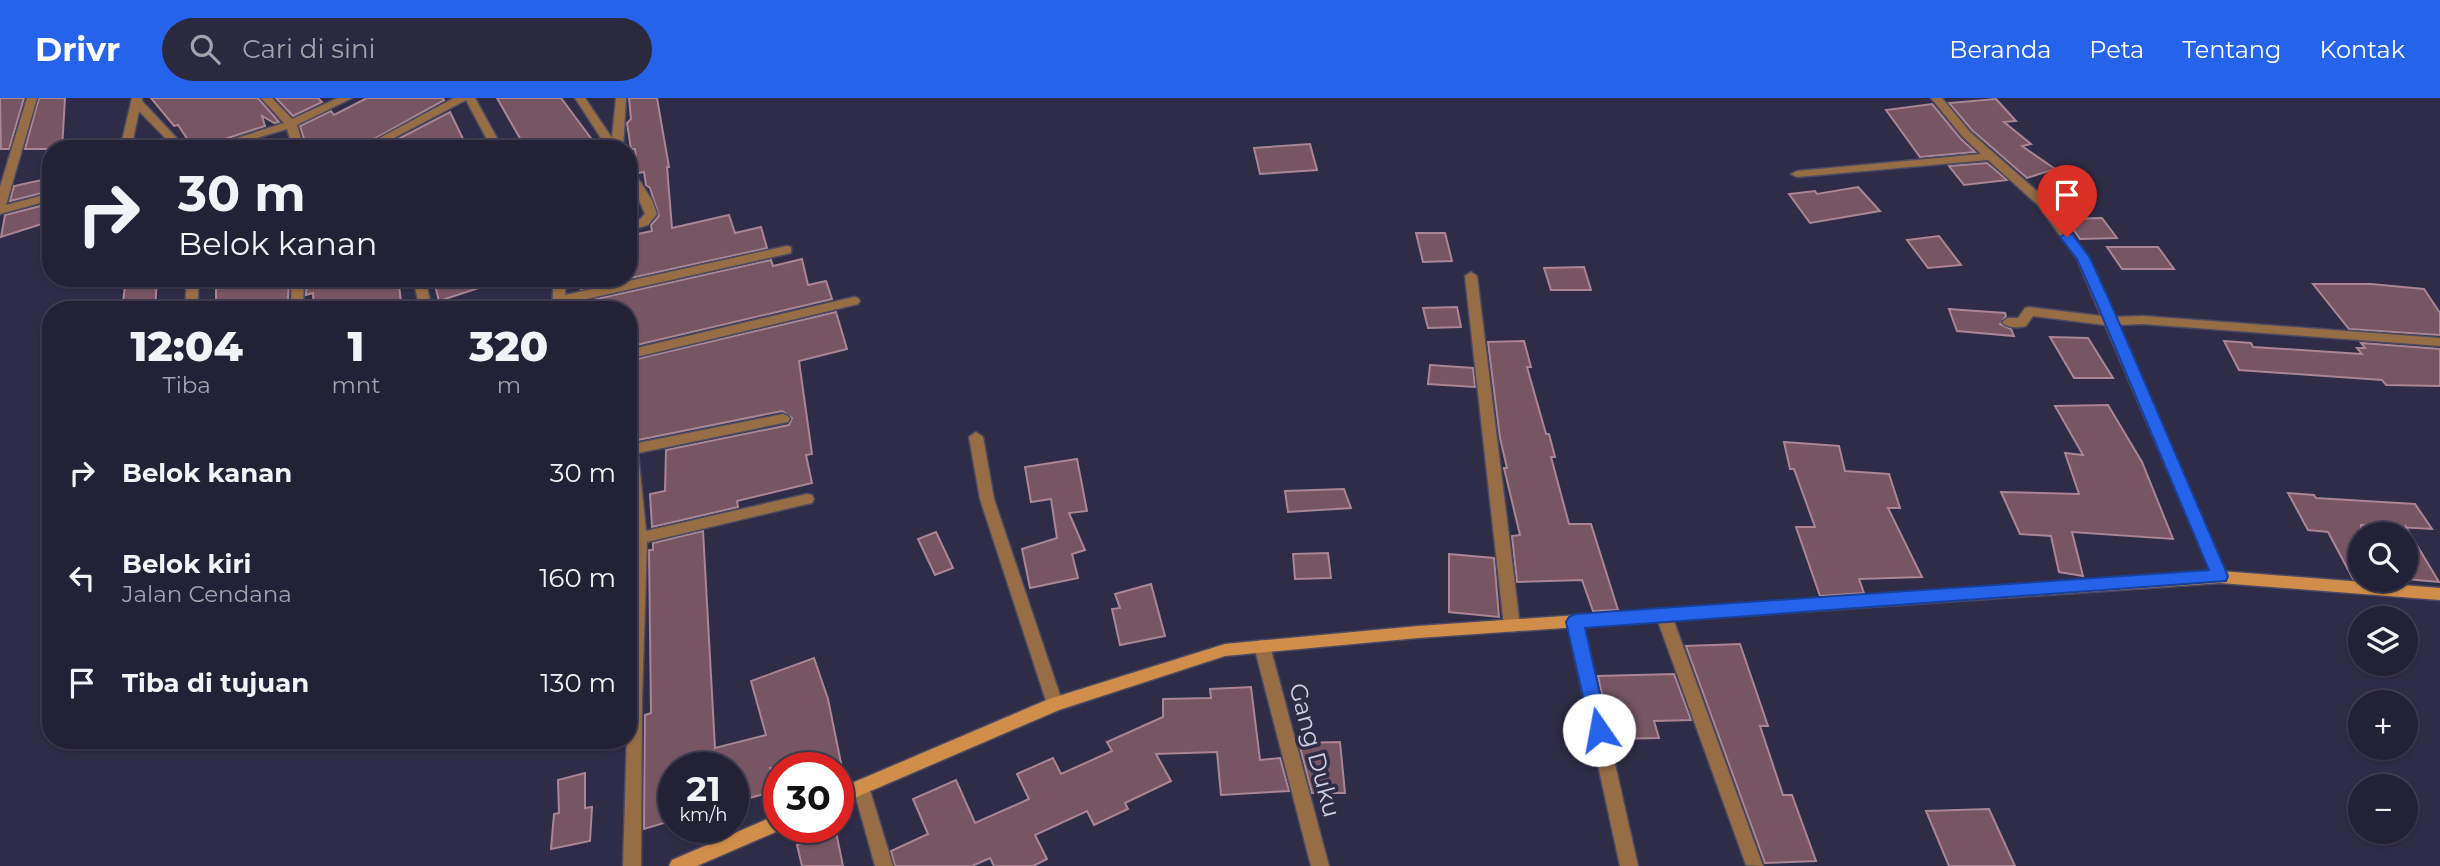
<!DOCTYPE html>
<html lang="id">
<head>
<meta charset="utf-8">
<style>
  body { margin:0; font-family:Montserrat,sans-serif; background:#2b293d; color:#f1f3f6; height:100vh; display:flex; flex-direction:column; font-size:26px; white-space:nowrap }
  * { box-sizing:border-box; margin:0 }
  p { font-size:23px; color:#a3a3ad }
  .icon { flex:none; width:38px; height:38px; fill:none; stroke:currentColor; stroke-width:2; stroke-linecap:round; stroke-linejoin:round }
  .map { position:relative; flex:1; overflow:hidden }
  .sheet { position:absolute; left:42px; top:203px; width:595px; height:448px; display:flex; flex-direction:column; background:#232135; border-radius:28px; box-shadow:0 2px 5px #0004,0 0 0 2px #403e50 }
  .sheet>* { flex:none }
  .banner { position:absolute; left:42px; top:42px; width:595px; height:147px; border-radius:28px; box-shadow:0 2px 5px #0004,0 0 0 2px #403e50; background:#232135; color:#f1f3f6; overflow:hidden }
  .buttons { position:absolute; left:2348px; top:424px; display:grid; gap:14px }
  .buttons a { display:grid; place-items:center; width:70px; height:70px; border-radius:50%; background:#232135; box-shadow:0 2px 5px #0004,0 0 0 2px #403e50; font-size:35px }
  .speed { position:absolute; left:658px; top:654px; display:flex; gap:14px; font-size:35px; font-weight:700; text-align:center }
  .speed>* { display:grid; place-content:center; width:91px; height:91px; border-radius:50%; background:#232135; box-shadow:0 2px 5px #0004,0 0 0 2px #403e50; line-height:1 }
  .speed small { font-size:18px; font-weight:400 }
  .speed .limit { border:10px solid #d22; background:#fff; color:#111 }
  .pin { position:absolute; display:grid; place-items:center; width:60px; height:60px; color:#fff; margin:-72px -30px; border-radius:50% 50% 50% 0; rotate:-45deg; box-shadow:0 0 7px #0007 }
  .pin .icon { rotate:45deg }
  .me { position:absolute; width:77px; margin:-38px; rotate:348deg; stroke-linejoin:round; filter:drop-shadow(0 0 5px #0008) }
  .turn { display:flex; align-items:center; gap:24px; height:147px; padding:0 21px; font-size:32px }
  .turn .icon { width:91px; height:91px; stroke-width:2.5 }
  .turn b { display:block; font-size:49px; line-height:60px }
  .eta { display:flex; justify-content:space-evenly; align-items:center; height:119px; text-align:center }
  .eta b { font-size:42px; font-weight:800; line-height:49px }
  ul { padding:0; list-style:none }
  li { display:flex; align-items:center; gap:21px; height:105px; padding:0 21px }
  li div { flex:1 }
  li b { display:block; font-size:26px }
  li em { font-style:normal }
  header { display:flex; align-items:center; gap:42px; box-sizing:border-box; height:98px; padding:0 35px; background:#2563eb; color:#fff }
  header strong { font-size:33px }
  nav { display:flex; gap:38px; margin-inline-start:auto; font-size:24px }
  .search { width:490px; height:63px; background:#2b293d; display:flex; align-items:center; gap:18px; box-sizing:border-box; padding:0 24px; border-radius:38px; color:#a3a3ad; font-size:26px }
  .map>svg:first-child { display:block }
  .building { fill:#775563; stroke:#aa8593; stroke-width:2 }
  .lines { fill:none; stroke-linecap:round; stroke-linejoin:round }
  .street-casing { stroke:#4c4a63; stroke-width:3 }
  .secondary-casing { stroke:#4c4a63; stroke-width:3 }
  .street { fill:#976d45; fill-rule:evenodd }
  .secondary { fill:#d18e4b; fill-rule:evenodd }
  .route { fill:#2563eb; stroke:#184099; stroke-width:2 }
  .labels { text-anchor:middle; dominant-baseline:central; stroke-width:7; stroke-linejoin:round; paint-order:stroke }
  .street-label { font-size:24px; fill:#d1d0e2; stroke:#2f2c47 }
</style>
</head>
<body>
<header>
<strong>Drivr</strong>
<div class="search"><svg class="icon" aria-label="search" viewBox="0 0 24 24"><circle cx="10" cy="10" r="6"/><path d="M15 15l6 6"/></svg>Cari di sini</div>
<nav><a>Beranda</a><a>Peta</a><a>Tentang</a><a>Kontak</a></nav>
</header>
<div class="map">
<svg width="2440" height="768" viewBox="0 0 2440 768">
  <rect width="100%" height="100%" fill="#2f2c47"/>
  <g class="building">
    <path d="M0,0H24L9,51H1Z"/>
    <path d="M39,0H65L62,51H25Z"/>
    <path d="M151,0H258L279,24L274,25L262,18L265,28L194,51L178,27L174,28Z"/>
    <path d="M276,0H318L322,4L293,18Z"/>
    <path d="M367,0H443L444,2L356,51H315L305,44L300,28L331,13L334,17Z"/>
    <path d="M497,0H561L599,51H526Z"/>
    <path d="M629,0H657L669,69H667L672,130L729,117L735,135L761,129L767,150L581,191L580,180H628V138L652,133L651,127L659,118L650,90L646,87L644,74L638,75L635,51H631L627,25L631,21Z"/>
    <path d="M1996,1L2016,23L2004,24L2031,46L2022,48L2055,71L2027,80L1972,32L1949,5Z"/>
    <path d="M1932,6L1960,40L1975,54L1920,59L1886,12Z"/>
    <path d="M450,14L468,51H379Z"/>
    <path d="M1310,46L1317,72L1260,76L1254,50Z"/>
    <path d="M1987,65L2007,82L1964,87L1949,68Z"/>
    <path d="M51,80L50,93L10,103L14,88Z"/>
    <path d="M1858,89L1880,113L1810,125L1789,96L1815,93L1817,96Z"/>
    <path d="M48,106L51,123L1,139L5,117Z"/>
    <path d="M2102,120L2117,140L2080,141L2066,121Z"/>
    <path d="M1416,135H1445L1452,163L1423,164Z"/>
    <path d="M1939,138L1961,167L1928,170L1907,142Z"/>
    <path d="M2107,149H2158L2174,171H2122Z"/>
    <path d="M802,161L808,187L826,183L832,201L628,249V212H584L583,204L771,162L773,168Z"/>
    <path d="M1584,169L1591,192H1551L1544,170Z"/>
    <path d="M126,180H157L155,212H122Z"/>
    <path d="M216,180H289L288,202L250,212H216Z"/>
    <path d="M307,180H398L402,212H314L313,195L306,197Z"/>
    <path d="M433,180H496L497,184L439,203Z"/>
    <path d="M2313,186H2371L2424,191L2440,215V237L2349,231Z"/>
    <path d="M1457,209L1461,229L1428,230L1423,210Z"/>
    <path d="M1949,211L2005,215L2006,218L2000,226L2011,231L2014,238L1957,233Z"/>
    <path d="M836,214L847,251L799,263L812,356L806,357L812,385L737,403L738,409L652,429L650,396L665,393L666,352L789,327L792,320L782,313L628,344V263Z"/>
    <path d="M2050,239L2088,240L2113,280H2074Z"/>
    <path d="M1524,243L1531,269H1527L1546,336H1549L1555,359H1551L1569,426H1591L1618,512L1593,513L1582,482L1517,484L1512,438L1520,437L1504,370H1507L1500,340L1488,244Z"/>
    <path d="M2224,243L2251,245L2253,249L2362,256L2357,250H2365L2361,245L2440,251V288L2386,287L2382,282L2239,272Z"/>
    <path d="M1430,267L1473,270L1475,289L1428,286Z"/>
    <path d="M2108,307L2142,364L2173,441L2072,434L2083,478L2059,474L2051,438L2020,436L2001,394L2079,396L2065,355L2083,357L2055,308Z"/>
    <path d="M1784,344L1839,348L1845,373L1889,376L1900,410H1888L1922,479L1859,481L1864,495L1820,498L1796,429H1815L1794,371H1790Z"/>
    <path d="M1077,361L1087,413L1069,415L1085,452L1072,456L1078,480L1030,490L1022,451L1057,440L1051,401L1031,404L1025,369Z"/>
    <path d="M1344,391L1351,410L1288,414L1285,393Z"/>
    <path d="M2288,395L2314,397L2316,400L2415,406L2432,431L2361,427V481H2353L2328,434L2308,432Z"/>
    <path d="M2406,429L2439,484L2406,481Z"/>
    <path d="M703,433L715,650L766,637L751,583L814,560L828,601L842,670H770L774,693L736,704L733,670H674V722L644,731L645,617L651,615L649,452H653V445Z"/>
    <path d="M936,434L953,470L935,477L918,441Z"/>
    <path d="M1328,455L1331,480L1295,481L1293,456Z"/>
    <path d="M1449,456L1494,460L1499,519L1449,514Z"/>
    <path d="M1151,486L1165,538L1120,547L1112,511L1120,510L1115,496Z"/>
    <path d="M1740,546L1768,628H1760L1783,697H1792L1816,763L1765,765L1686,548Z"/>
    <path d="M1674,576L1691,622L1654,623L1659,640L1612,641L1598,578Z"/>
    <path d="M1251,589L1260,662L1280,660L1289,693L1221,697L1217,654L1156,656L1171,683L1125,705L1128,711L1094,727L1087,713L1035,737L1047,761L1033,768H994L990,760L972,768H895L891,753L928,736L913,701L956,682L975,725L1029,701L1017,676L1053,660L1061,676L1112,653L1107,644L1163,619V601L1211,600L1210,591Z"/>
    <path d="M1340,644L1345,695H1312L1299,645Z"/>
    <path d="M585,675V710L592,709L590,743L551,751L554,716L559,715L558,682Z"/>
    <path d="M1989,711L2015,768H1949L1926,713Z"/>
    <path d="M836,734L843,768H802L797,747Z"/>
  </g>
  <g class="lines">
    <g class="street-casing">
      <g id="street">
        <path d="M27,0H37L6,107L51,95V102L0,116V89Z"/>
        <path d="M132,0H142V3L187,51H176L139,13L131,51H120Z"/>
        <path d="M261,0H272L292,21L338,0H352L297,27L304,51H293L287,31L220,51H202L284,25Z"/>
        <path d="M454,0H475L503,51H492L466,2L373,51H359Z"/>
        <path d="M575,0H585L612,40L616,0H626L623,51H608Z"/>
        <path d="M1931,0H1942L1970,34L2046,101L2089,160L2114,219L2143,218L2440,240V248L2143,226L2118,227L2227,479L2225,483H2215L2105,227L2033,218L2026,228C2019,230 2006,230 2002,224L2008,220H2018L2025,210L2029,209L2101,218L2077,161L2038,107L1988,62L1797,79L1791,76L1797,73L1981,56L1962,38Z"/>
        <path d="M628,70L632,71L652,102L657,116L648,127L628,133V125L640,121L645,116C639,99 628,88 628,70Z"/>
        <path d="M787,148L791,149V155L564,206L563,212L552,210L554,180H566L565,197Z"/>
        <path d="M1471,174L1477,178L1520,528L1517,532L1512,534L1507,532L1504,528L1465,178Z"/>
        <path d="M187,180H199L197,212H185Z"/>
        <path d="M292,180H304L303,212H270L272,209L291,204Z"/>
        <path d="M413,180H425L432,212H420Z"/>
        <path d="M854,199L858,200L860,203L858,206L628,261V252Z"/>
        <path d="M783,316L788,318L790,321L788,324L638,355L646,433L807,396L812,397L814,401L812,405L807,406L647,444L642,599L641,768H623L633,440L628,393V347Z"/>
        <path d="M976,334L983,339L994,401L1063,606L1061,611L1055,613L1049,611L1047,606L980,401L969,339Z"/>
        <path d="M1664,512L1669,514L1672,518L1763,768L1746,767L1656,518L1659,514Z"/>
        <path d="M1575,518L1580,520L1583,524L1638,768H1620L1567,524L1570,520Z"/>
        <path d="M1262,542L1267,543L1270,548L1329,768H1311L1254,548L1257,543Z"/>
        <path d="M861,681L867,684L869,689L893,768H875L853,689L855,684Z"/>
      </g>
    </g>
    <g class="secondary-casing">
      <g id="secondary">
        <path d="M2220,473L2440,490V502L2220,485L1418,540L1225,558L1059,612L838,707V691L1049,601L1225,546L1418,528Z"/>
        <path d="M779,716V730H785L697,768H669L672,762Z"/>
      </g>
    </g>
    <use href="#street" class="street"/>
    <use href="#secondary" class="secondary"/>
  </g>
  <path class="route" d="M2067,135L2072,136L2090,160L2111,206L2228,478L2226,483L1585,530L1608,632L1606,638L1599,640L1592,638L1566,524L1569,519L1575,516L2209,472L2097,206L2077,161L2060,139Z"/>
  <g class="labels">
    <g class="street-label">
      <text transform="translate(1315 652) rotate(75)">Gang Duku</text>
    </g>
  </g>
</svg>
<div class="buttons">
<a><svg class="icon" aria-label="search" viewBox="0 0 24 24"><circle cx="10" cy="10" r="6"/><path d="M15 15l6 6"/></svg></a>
<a><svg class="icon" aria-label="layers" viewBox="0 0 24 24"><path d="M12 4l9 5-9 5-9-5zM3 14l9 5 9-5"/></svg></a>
<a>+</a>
<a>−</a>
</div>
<div class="speed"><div>21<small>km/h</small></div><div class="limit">30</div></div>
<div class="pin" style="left:2067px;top:139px;background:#d93025"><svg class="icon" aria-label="arrive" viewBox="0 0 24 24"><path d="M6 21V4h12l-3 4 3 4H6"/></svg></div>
<svg class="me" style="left:1599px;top:632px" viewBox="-20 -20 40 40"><circle r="19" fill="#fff"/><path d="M0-13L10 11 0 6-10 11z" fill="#2563eb"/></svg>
<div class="banner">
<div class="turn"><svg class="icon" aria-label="right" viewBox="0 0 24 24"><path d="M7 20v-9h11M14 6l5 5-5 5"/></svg><div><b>30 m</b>Belok kanan</div></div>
</div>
<section class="sheet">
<div class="eta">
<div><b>12:04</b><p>Tiba</p></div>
<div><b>1</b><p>mnt</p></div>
<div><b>320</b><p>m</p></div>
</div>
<ul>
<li><svg class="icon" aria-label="right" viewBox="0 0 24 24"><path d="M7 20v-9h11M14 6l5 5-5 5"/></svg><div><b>Belok kanan</b></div><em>30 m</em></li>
<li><svg class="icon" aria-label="left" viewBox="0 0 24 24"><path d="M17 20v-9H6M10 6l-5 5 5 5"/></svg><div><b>Belok kiri</b><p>Jalan Cendana</p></div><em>160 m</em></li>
<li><svg class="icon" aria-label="arrive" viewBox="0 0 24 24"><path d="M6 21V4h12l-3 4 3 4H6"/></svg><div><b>Tiba di tujuan</b></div><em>130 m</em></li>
</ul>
</section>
</div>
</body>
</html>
